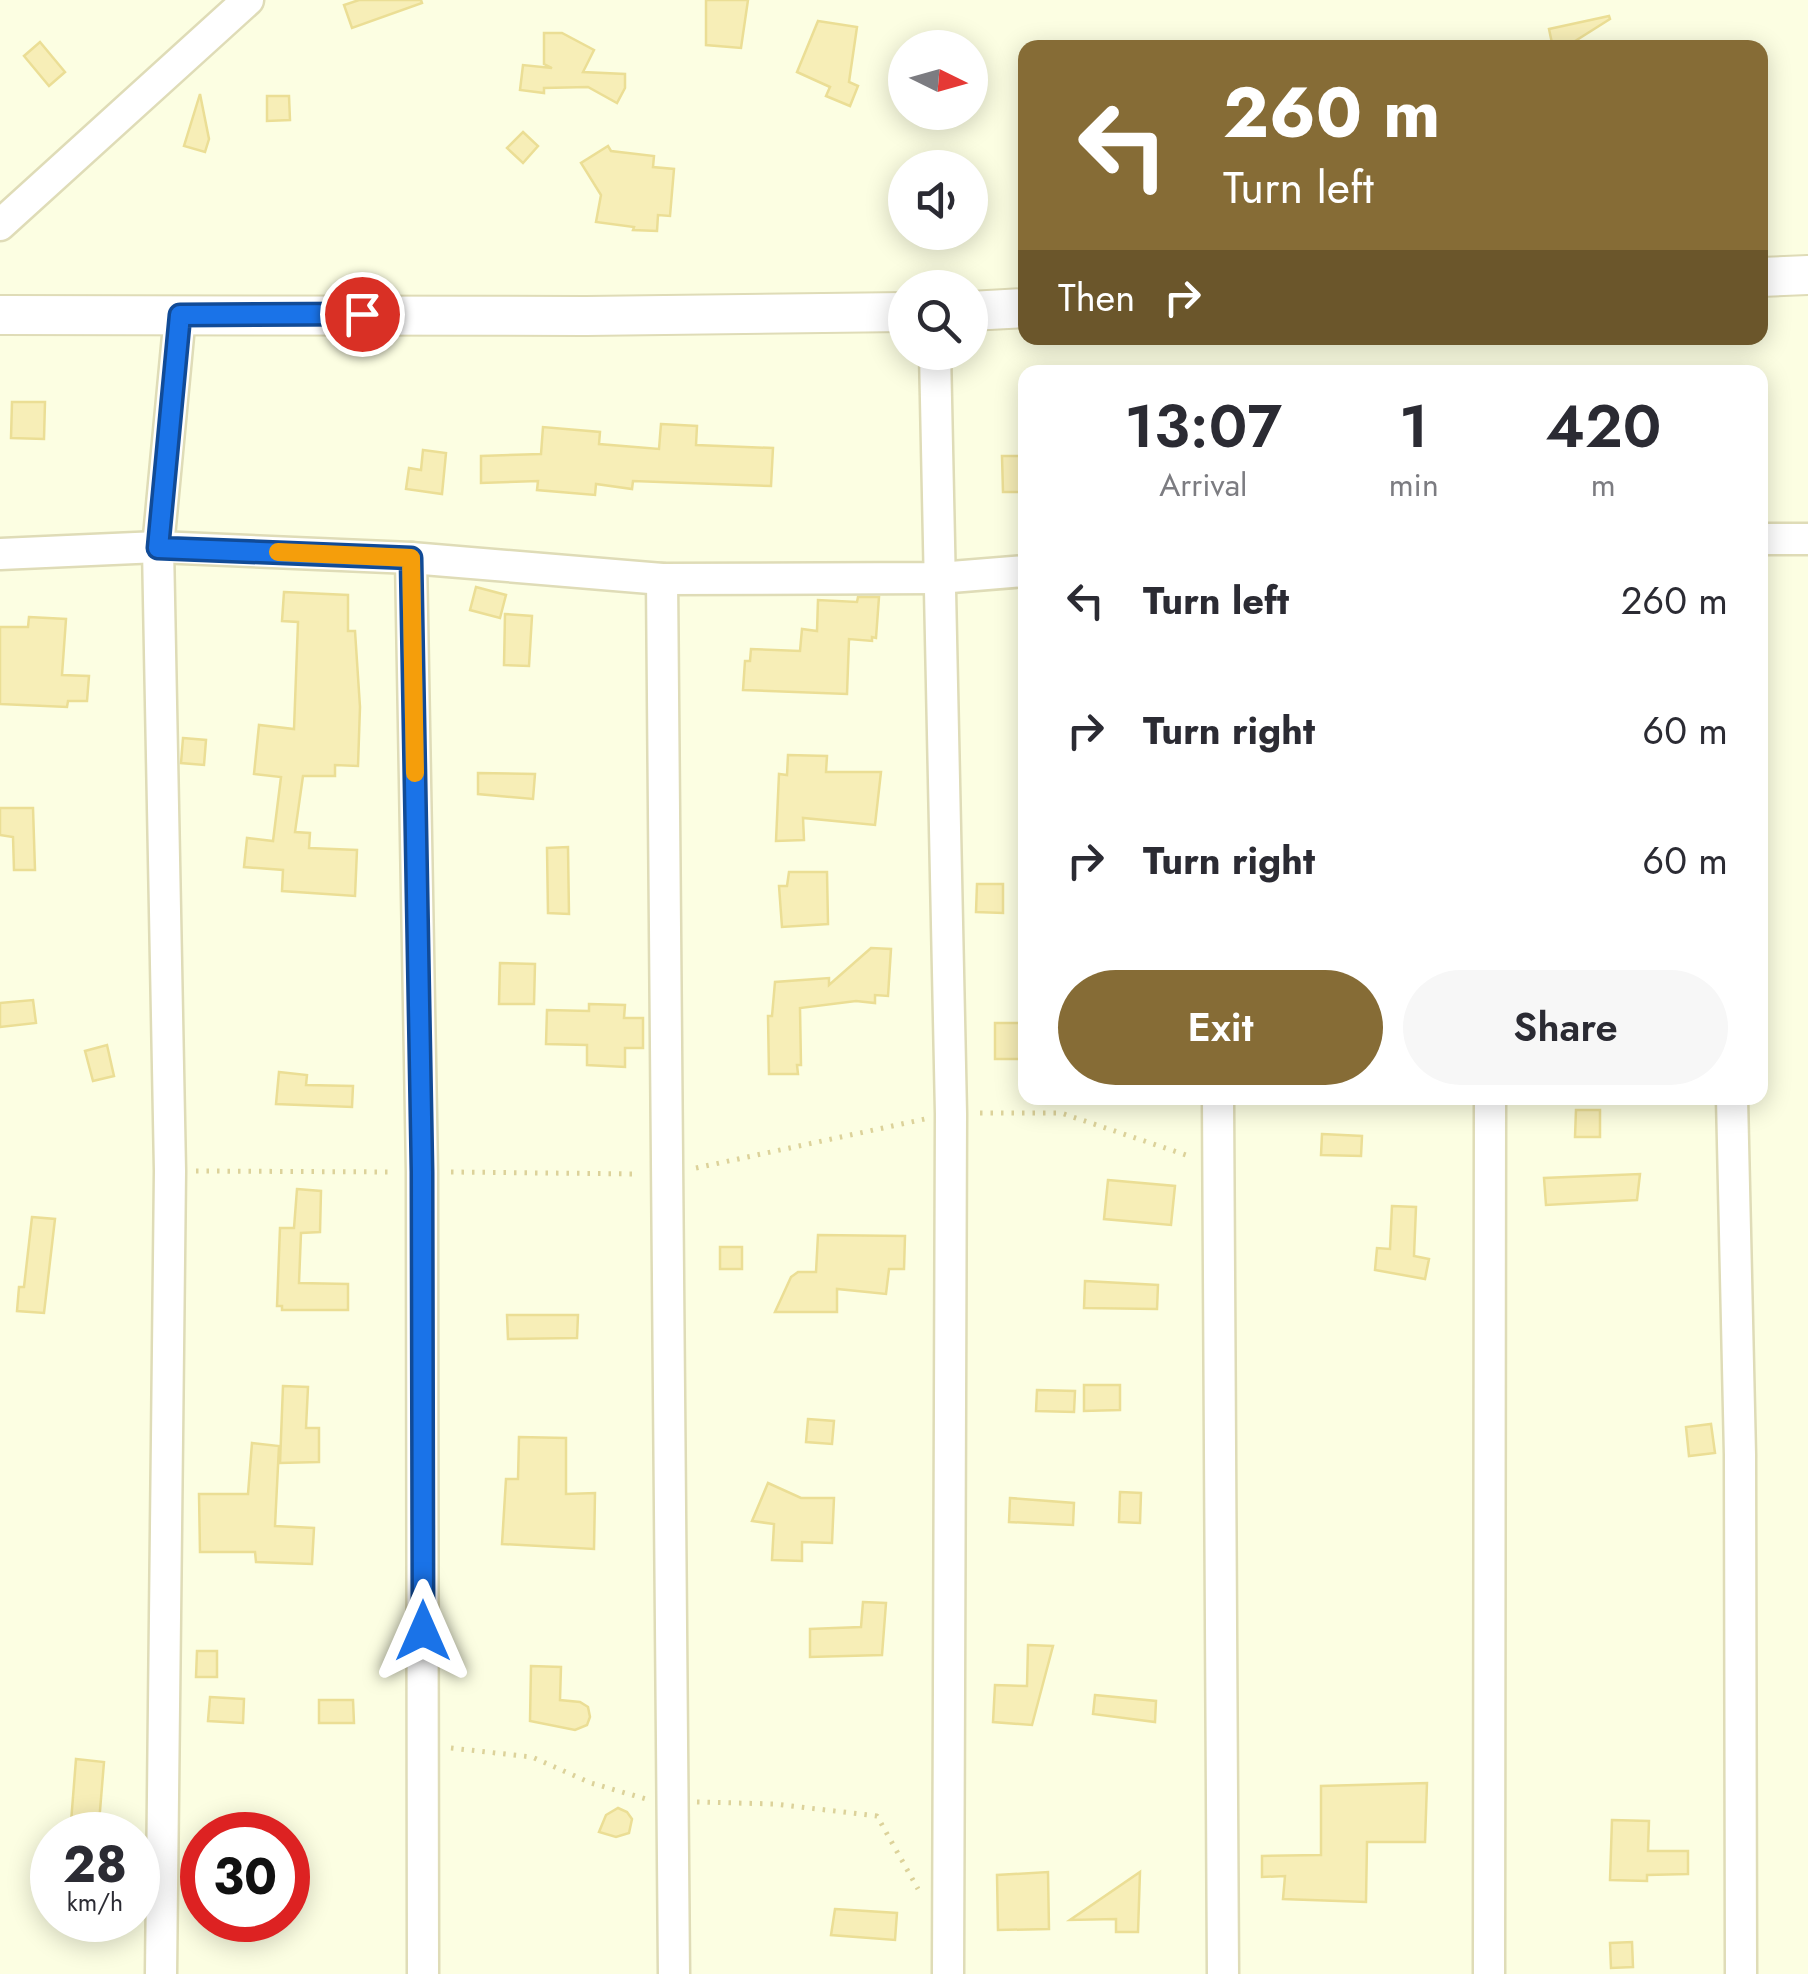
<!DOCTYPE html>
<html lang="en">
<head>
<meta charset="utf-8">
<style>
  body { margin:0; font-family:Jost,sans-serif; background:#f7f7f7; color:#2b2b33; height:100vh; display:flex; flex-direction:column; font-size:38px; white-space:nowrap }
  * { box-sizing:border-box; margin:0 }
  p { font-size:32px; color:#7c7c81 }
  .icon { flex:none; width:55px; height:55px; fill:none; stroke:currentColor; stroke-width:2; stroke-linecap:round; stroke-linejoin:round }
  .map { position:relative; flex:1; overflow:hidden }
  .drawer { position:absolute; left:1018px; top:365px; width:750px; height:740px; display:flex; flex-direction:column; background:#fff; border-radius:20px; box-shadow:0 5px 25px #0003 }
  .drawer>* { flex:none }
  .banner { position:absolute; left:1018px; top:40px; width:750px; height:305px; border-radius:20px; box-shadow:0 5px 25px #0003; background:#866c36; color:#fff; overflow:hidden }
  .needle { width:65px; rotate:95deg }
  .controls { position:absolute; left:888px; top:30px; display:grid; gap:20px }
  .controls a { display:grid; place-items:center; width:100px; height:100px; border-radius:50%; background:#fff; box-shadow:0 5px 25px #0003; font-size:50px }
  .speed { position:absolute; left:30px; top:1812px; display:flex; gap:20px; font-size:50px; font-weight:700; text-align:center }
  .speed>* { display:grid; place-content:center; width:130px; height:130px; border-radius:50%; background:#fff; box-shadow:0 5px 25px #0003; line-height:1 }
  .speed small { font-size:25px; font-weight:400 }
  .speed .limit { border:15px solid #d22; background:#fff; color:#111 }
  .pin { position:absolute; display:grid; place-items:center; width:85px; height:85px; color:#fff; margin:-42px; border:5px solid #fff; border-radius:50%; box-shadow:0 2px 10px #0007 }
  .me { position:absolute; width:110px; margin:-55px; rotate:0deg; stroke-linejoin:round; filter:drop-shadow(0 0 8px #0008) }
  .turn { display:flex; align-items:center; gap:35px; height:210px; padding:0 40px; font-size:45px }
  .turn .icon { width:130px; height:130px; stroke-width:2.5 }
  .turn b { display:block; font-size:70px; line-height:85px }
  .then { display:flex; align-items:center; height:95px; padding:0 40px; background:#0003; gap:20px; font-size:38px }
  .eta { display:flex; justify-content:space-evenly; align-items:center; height:170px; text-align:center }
  .eta b { font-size:60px; font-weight:600; line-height:70px }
  .primary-button { display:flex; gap:20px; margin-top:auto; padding:20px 40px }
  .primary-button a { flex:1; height:115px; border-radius:60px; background:#866c36; color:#fff; font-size:40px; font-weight:600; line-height:115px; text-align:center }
  .primary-button a+a { background:#f7f7f7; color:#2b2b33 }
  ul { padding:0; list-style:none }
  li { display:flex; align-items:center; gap:30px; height:130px; padding:0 40px }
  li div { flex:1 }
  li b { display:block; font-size:38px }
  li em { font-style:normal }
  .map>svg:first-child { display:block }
  .building { fill:#f7eeb7; stroke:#ebde95; stroke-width:2.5 }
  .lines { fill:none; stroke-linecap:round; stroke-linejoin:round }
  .minor-casing { stroke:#dfdcb7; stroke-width:35 }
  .tertiary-casing { stroke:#dfdcb7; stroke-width:42 }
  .path { stroke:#dcd29a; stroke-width:5; stroke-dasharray:2.5 8; stroke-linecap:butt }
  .minor { stroke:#fff; stroke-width:30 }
  .tertiary { stroke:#fff; stroke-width:38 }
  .route-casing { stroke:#114b97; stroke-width:25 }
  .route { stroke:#1a73e8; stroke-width:18 }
  .slow { stroke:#f59e0b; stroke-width:18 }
</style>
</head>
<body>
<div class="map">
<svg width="1808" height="1974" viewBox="0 0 1808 1974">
  <rect width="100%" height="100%" fill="#fcfee2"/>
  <g class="building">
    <path d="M359,0H421L422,3L352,28L344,5Z"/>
    <path d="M706,0H748L741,48L706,45Z"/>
    <path d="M1609,16L1610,19L1564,48H1553L1549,29Z"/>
    <path d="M818,21L857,27L849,82L858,86L850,106L826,96L830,87L797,72Z"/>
    <path d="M544,33H562L594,50L583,72L625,74V88L617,103L588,87L544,88V93L520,90L523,65L552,68L544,64Z"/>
    <path d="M40,42L65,72L49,86L24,56Z"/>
    <path d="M200,94L209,139L205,152L184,146Z"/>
    <path d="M267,96H289L290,120L267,121Z"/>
    <path d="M523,132L538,146L523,163L507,148Z"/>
    <path d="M608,146L611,151L654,156L653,167L674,169L670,216L658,215L657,231L633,230L634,227L596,222L601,195L581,163Z"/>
    <path d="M12,402H45L44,439L11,438Z"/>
    <path d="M661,424L697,426L696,445L773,448L771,486L633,481L632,489L596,484L595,495L537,490L538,481L481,483V456L541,454L543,427L600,432L599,444L659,449Z"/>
    <path d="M423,450L446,453L442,494L406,489L409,468L421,470Z"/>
    <path d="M1002,456H1025V492H1003Z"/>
    <path d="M476,587L506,595L500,618L470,610Z"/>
    <path d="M284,592L348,595V631H355L360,707L358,766L335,765V776H303L295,832L310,833L309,848L357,850L355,896L282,891L283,870L244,867L247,838L273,841L281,777L254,774L259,725L294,729L298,622L282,621Z"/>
    <path d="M858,597H879L876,638L872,637V641L849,639L847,694L743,690L745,661H750L751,649L800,651L802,629L817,631L818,600L857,602Z"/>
    <path d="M505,614L532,616L529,666L504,665Z"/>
    <path d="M29,617L66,619L62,675L89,676L87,701H68L67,707L0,704V627H28Z"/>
    <path d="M183,738L206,740L204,765L181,763Z"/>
    <path d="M788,755L827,756L826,772H881L875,825L803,818L804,840L776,841L779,774L787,775Z"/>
    <path d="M478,773L535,774L533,799L478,794Z"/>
    <path d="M0,808H33L35,870H14L13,837L0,835Z"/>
    <path d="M568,847L569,914L548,913L547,848Z"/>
    <path d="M789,872H827L828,924L782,927L779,886H787Z"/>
    <path d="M977,884H1003V913L976,912Z"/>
    <path d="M871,948L891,949L888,996L875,995V1003L856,1001L800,1008L801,1065H797L798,1074H769L768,1016H772L775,982L829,978V985Z"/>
    <path d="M500,963L535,964L534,1004H499Z"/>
    <path d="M33,1000L36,1023L0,1027V1003Z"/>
    <path d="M589,1004L625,1005L624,1018H643V1048H625V1067L587,1065V1045L546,1044L547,1010L589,1011Z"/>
    <rect x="995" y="1023" width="30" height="36"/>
    <path d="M107,1045L114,1076L93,1081L85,1051Z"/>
    <path d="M279,1072L307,1075L306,1085L353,1086L352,1107L276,1104Z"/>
    <path d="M1576,1110H1600V1137H1575Z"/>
    <path d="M1322,1134L1362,1136L1361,1156L1321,1155Z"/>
    <path d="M1640,1174L1637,1200L1546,1205L1544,1178Z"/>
    <path d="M1108,1180L1175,1186L1171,1225L1104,1219Z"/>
    <path d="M297,1189L321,1191L320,1232L301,1233L299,1283L348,1284V1310H282V1306H277L280,1228H294Z"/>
    <path d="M1392,1206L1416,1207L1414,1256L1429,1259L1425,1279L1375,1270L1377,1248L1390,1249Z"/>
    <path d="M32,1217L55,1219L44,1313L17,1311L19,1287H24Z"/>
    <path d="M818,1235L905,1236L904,1269H889L886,1294L837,1289V1312H775L791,1277L798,1272H816Z"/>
    <rect x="720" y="1247" width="22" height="22"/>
    <path d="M1085,1281L1158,1285L1157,1309L1084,1308Z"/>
    <path d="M507,1315H578L577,1338L508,1339Z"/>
    <path d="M1084,1385H1120V1410L1084,1411Z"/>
    <path d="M283,1386L308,1387L306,1428H319V1462L280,1463Z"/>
    <path d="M1037,1390L1075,1391L1074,1412L1036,1411Z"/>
    <path d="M808,1419L834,1421L832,1444L806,1442Z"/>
    <path d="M1711,1424L1715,1453L1689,1456L1686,1427Z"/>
    <path d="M519,1437L566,1438V1494L595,1493L594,1549L502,1544L506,1479H518Z"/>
    <path d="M252,1443L279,1446L275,1526L314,1528L312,1564L256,1562L255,1552H200L199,1494H248Z"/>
    <path d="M768,1483L801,1498H834L832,1543L802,1542V1561L772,1560L774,1524L752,1521Z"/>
    <path d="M1120,1492L1141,1493L1140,1523L1119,1522Z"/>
    <path d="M1010,1498L1074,1503L1073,1525L1009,1522Z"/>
    <path d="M863,1602L886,1603L882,1655L810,1657V1629L861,1627Z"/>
    <path d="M1028,1645L1053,1646L1032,1725L993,1722L995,1685L1027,1686Z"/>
    <path d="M197,1651H217V1677H196Z"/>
    <path d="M531,1666L561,1667L560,1700L580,1702L588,1707L590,1717L587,1725L575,1730L530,1721Z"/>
    <path d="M1095,1695L1156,1701L1155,1722L1093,1714Z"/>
    <path d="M210,1697L244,1699L243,1723L208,1721Z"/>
    <path d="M319,1700H353L354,1723H319Z"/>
    <path d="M76,1759L104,1762L98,1835H70Z"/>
    <path d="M1427,1783L1425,1842H1367L1366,1902L1283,1899L1285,1876L1262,1877V1856L1321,1855V1786Z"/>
    <path d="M618,1808L627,1812L632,1819L629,1833L616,1837L599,1832L606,1815Z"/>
    <path d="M1612,1820L1649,1821L1648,1851H1688V1874L1647,1875V1881L1610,1880Z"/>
    <path d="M1048,1872L1049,1929L998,1930L997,1875Z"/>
    <path d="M1140,1872L1138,1932H1116V1919L1070,1920Z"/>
    <path d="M835,1909L897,1913L895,1940L831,1935Z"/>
    <path d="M1632,1942L1633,1967L1611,1968L1610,1943Z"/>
  </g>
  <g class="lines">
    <g class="minor-casing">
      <g id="minor">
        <path d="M0,225L248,0"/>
        <path d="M935,352L951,1114L948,1974"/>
        <path d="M1760,539H1808"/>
        <path d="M0,554L158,547L411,558L662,579L939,578L1025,571"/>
        <path d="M411,558L422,1172L423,1974"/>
        <path d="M662,579L674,1974"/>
        <path d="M1218,1098L1223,1974"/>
        <path d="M1732,1098L1740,1455L1741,1974"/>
        <path d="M161,1974L170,1171L158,547L180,315"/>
        <path d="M1489,1974L1490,1098"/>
      </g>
    </g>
    <g class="tertiary-casing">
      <g id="tertiary">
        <path d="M1760,277L1808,275"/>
        <path d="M970,311L1025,308"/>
        <path d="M0,315L586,316L905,312"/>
      </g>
    </g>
    <g class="path">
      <path d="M980,1113H1061L1192,1157"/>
      <path d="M696,1168L925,1119"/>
      <path d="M196,1171L395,1172"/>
      <path d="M451,1172L640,1174"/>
      <path d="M451,1748L532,1757L591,1783L646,1799"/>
      <path d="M697,1802L775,1804L877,1816L918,1889"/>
    </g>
    <use href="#minor" class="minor"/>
    <use href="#tertiary" class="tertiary"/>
  </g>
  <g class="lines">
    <g class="route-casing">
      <path id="route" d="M362,314L180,315L158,548L411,558L422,1172L423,1631"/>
    </g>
    <use href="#route" class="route"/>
    <path class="slow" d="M278,552L411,558L415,773"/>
  </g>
</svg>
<div class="controls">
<a><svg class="needle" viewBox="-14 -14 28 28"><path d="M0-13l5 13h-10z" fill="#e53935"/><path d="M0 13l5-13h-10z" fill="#7c7c81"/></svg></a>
<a><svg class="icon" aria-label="sound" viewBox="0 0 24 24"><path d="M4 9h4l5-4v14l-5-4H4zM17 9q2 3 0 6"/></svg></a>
<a><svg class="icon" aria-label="search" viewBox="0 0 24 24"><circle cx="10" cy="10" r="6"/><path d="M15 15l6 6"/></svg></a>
</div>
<div class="speed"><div>28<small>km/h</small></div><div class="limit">30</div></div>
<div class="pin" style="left:362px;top:314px;background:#d93025"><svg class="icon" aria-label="arrive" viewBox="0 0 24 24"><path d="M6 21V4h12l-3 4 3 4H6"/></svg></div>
<svg class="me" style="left:423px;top:1631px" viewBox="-20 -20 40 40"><path d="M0-17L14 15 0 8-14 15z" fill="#1a73e8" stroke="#fff" stroke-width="4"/></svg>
<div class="banner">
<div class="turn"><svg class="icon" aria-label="left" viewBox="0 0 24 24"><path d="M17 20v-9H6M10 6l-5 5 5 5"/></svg><div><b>260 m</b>Turn left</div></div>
<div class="then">Then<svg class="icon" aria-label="right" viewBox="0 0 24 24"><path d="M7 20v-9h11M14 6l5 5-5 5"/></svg></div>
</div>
<section class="drawer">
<div class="eta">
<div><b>13:07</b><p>Arrival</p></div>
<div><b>1</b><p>min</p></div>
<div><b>420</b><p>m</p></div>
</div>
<ul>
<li><svg class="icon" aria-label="left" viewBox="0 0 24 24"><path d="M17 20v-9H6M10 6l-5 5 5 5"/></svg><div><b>Turn left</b></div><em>260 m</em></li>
<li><svg class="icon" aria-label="right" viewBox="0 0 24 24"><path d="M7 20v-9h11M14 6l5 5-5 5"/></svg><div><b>Turn right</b></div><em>60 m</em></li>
<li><svg class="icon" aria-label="right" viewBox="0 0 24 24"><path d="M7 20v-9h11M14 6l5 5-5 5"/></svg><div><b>Turn right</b></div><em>60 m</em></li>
</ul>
<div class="primary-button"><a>Exit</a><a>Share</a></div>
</section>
</div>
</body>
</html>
